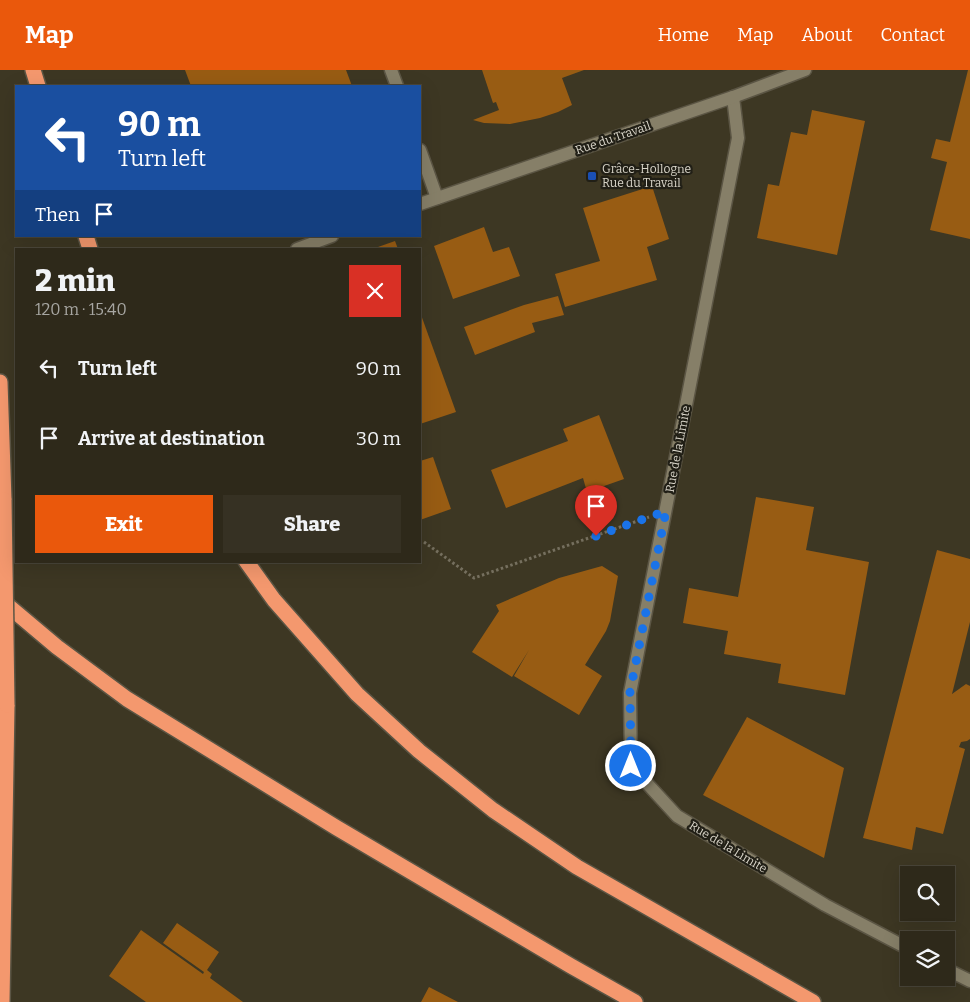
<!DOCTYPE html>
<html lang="en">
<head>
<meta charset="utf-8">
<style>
  body { margin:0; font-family:Bitter,serif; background:#363123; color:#f1f3f6; height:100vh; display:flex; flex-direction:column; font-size:19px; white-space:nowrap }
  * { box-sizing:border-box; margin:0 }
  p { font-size:16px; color:#a7a6a2 }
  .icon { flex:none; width:28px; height:28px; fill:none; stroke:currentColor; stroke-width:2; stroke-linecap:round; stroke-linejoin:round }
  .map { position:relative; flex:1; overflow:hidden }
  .panel { position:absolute; left:15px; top:178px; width:406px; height:315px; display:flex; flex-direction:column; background:#2e291a; border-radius:0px; box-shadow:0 5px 20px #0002,0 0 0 1px #494539 }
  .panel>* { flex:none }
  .banner { position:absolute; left:15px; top:15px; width:406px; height:152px; border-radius:0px; box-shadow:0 5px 20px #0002,0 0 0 1px #494539; background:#1a4fa0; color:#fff; overflow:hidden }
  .buttons { position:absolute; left:900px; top:796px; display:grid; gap:10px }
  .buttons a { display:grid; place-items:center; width:55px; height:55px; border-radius:0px; background:#2e291a; box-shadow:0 5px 20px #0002,0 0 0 1px #494539; font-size:25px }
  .pin { position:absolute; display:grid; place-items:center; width:42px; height:42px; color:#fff; margin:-51px -21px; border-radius:50% 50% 50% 0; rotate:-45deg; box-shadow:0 0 5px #0007 }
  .pin .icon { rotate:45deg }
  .me { position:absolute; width:55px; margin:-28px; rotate:0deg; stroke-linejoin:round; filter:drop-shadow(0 0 4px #0008) }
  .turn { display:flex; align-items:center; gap:18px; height:105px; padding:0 20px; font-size:22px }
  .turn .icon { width:65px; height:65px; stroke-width:2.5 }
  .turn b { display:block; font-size:35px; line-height:42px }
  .then { display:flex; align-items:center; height:48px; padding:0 20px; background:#0003; gap:10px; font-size:19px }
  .round { display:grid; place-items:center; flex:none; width:52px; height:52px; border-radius:0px; background:#363123 }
  .head { display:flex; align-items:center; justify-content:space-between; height:85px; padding:0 20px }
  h1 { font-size:30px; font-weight:800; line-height:38px }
  .button { display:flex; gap:10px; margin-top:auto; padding:10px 20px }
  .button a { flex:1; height:58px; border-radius:0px; background:#ea580c; color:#fff; font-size:20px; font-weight:800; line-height:58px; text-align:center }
  .button a+a { background:#363123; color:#f1f3f6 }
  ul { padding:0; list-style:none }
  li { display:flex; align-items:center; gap:15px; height:70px; padding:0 20px }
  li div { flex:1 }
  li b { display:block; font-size:19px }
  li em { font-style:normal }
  header { display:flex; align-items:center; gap:30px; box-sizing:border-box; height:70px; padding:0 25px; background:#ea580c; color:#fff }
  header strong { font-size:24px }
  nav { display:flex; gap:28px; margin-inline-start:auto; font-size:18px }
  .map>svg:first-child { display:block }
  .building { fill:#985c13 }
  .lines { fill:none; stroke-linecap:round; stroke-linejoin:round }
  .minor-casing { stroke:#5b5544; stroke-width:15 }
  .highway-casing { stroke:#5b5544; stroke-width:18 }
  .path { stroke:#756f5e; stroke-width:3; stroke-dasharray:2.5 2.5; stroke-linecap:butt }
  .minor { stroke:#867f68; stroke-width:12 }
  .highway { stroke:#f4986e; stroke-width:15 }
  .highway-bridge-casing { stroke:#5b5544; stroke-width:18; stroke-linecap:butt }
  .highway-bridge { stroke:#f4986e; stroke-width:15 }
  .route { stroke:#1a73e8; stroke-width:9; stroke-dasharray:0 16.2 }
  .transit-dot { fill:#1a4fb4; stroke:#211f16; stroke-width:2 }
  .labels { text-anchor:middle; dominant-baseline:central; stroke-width:4.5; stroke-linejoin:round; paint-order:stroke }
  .street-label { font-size:12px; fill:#dad6ca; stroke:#211f16 }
  .poi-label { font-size:12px; fill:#dad6ca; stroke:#211f16; text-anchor:start }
</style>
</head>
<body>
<header>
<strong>Map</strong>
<nav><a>Home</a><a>Map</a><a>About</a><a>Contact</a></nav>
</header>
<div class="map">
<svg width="970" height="932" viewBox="0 0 970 932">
  <rect width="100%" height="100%" fill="#3d3723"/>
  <g class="building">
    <path d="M185,0H346L352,16H191Z"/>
    <path d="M482,0H584L562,8L572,35L558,42L540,48L510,54L484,53L473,50L499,40L496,32L493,33Z"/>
    <path d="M968,0H970V169L930,160L947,92L931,88L936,69L950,72Z"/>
    <path d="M812,40L865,51L837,185L757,168L768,114L779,116L791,62L807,65Z"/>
    <path d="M652,116L669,169L647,177L657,210L565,237L555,204L600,191L583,138Z"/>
    <path d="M484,157L493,182L509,177L520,206L453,229L434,176Z"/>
    <path d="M395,171L398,179H379L378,177Z"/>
    <path d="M558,226L564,245L532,253L535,262L475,285L464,257L524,235Z"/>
    <path d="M420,242L456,342L420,354Z"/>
    <path d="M599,345L624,409L587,422L583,408L506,438L491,400L568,371L563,359Z"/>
    <path d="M433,387L451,439L420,450V391Z"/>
    <path d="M756,427L814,437L806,480L869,492L845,625L778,613L781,594L724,584L728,561L683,553L689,518L738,527Z"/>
    <path d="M937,480L970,489V552L952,624L966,614L970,616V669L967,671L961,672L959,677L965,679L943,764L916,757L912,780L863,768Z"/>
    <path d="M602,496L618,506L610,551L606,561L585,595L602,606L579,645L514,606L529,580L512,607L472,582L499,541L496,535L559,508Z"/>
    <path d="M747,647L844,698L824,788L703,725Z"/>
    <path d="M177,853L219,882L207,900L212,904L210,908L243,932H146L109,906L141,860L203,904L204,902L163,873Z"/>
    <path d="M429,917L458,932H421Z"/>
  </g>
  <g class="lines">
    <g class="minor-casing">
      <g id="minor">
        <path d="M391,0L397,16"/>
        <path d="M733,27L738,68L630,623L631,696L677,746L825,835L909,879"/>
        <path d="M420,80L437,128"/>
        <path d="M420,134L733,27L805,0"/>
        <path d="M297,179L332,166"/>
        <path d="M946,899L970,911"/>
      </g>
    </g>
    <g class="highway-casing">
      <g id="highway">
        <path d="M33,0L38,16"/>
        <path d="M86,166L90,179"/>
        <path d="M0,312L4,430"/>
        <path d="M246,491L274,530L357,624L419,681L493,740L577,797L813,932"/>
        <path d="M0,529L57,577L127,629L337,758L571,896L635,932"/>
        <path d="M2,932L7,635"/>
      </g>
    </g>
    <path class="path" d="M424,472L474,508L649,447"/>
    <use href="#minor" class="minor"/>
    <use href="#highway" class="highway"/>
    <g class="highway-bridge-casing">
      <path id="highway-bridge" d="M4,430L7,635"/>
    </g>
    <use href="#highway-bridge" class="highway-bridge"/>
  </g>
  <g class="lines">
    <path class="route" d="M596,466L666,441L630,622L631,696"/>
  </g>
  <rect class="transit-dot" x="587" y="101" width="10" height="10" rx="2.5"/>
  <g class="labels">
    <g class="street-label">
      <text transform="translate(613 68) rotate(-19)">Rue du Travail</text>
      <text transform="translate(678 379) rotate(-79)">Rue de la Limite</text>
      <text transform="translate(728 777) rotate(31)">Rue de la Limite</text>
    </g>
    <g class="poi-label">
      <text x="602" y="99">Grâce-Hollogne<tspan x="602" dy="14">Rue du Travail</tspan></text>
    </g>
  </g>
</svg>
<div class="buttons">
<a><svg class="icon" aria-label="search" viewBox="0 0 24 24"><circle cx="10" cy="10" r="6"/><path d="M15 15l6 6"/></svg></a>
<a><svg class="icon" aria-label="layers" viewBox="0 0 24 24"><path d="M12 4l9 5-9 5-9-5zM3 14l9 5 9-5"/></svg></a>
</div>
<div class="pin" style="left:596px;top:466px;background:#d93025"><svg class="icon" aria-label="arrive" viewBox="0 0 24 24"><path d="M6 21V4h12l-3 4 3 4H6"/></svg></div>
<svg class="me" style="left:631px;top:696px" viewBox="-20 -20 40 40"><circle r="17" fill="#1a73e8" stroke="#fff" stroke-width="3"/><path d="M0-11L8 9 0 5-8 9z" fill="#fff"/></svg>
<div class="banner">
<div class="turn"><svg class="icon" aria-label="left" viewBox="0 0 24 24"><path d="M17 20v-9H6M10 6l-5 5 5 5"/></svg><div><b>90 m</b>Turn left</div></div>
<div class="then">Then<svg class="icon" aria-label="arrive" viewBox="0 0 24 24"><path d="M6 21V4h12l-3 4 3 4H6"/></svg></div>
</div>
<section class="panel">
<div class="head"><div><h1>2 min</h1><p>120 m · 15:40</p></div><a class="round" style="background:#d93025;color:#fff"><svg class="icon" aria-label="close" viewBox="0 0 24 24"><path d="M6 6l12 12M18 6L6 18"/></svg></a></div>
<ul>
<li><svg class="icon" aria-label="left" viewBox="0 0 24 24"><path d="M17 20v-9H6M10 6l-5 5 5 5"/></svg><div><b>Turn left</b></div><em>90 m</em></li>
<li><svg class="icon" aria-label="arrive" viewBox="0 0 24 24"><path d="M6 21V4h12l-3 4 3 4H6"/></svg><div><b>Arrive at destination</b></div><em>30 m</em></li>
</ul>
<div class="button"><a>Exit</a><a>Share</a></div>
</section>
</div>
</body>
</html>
